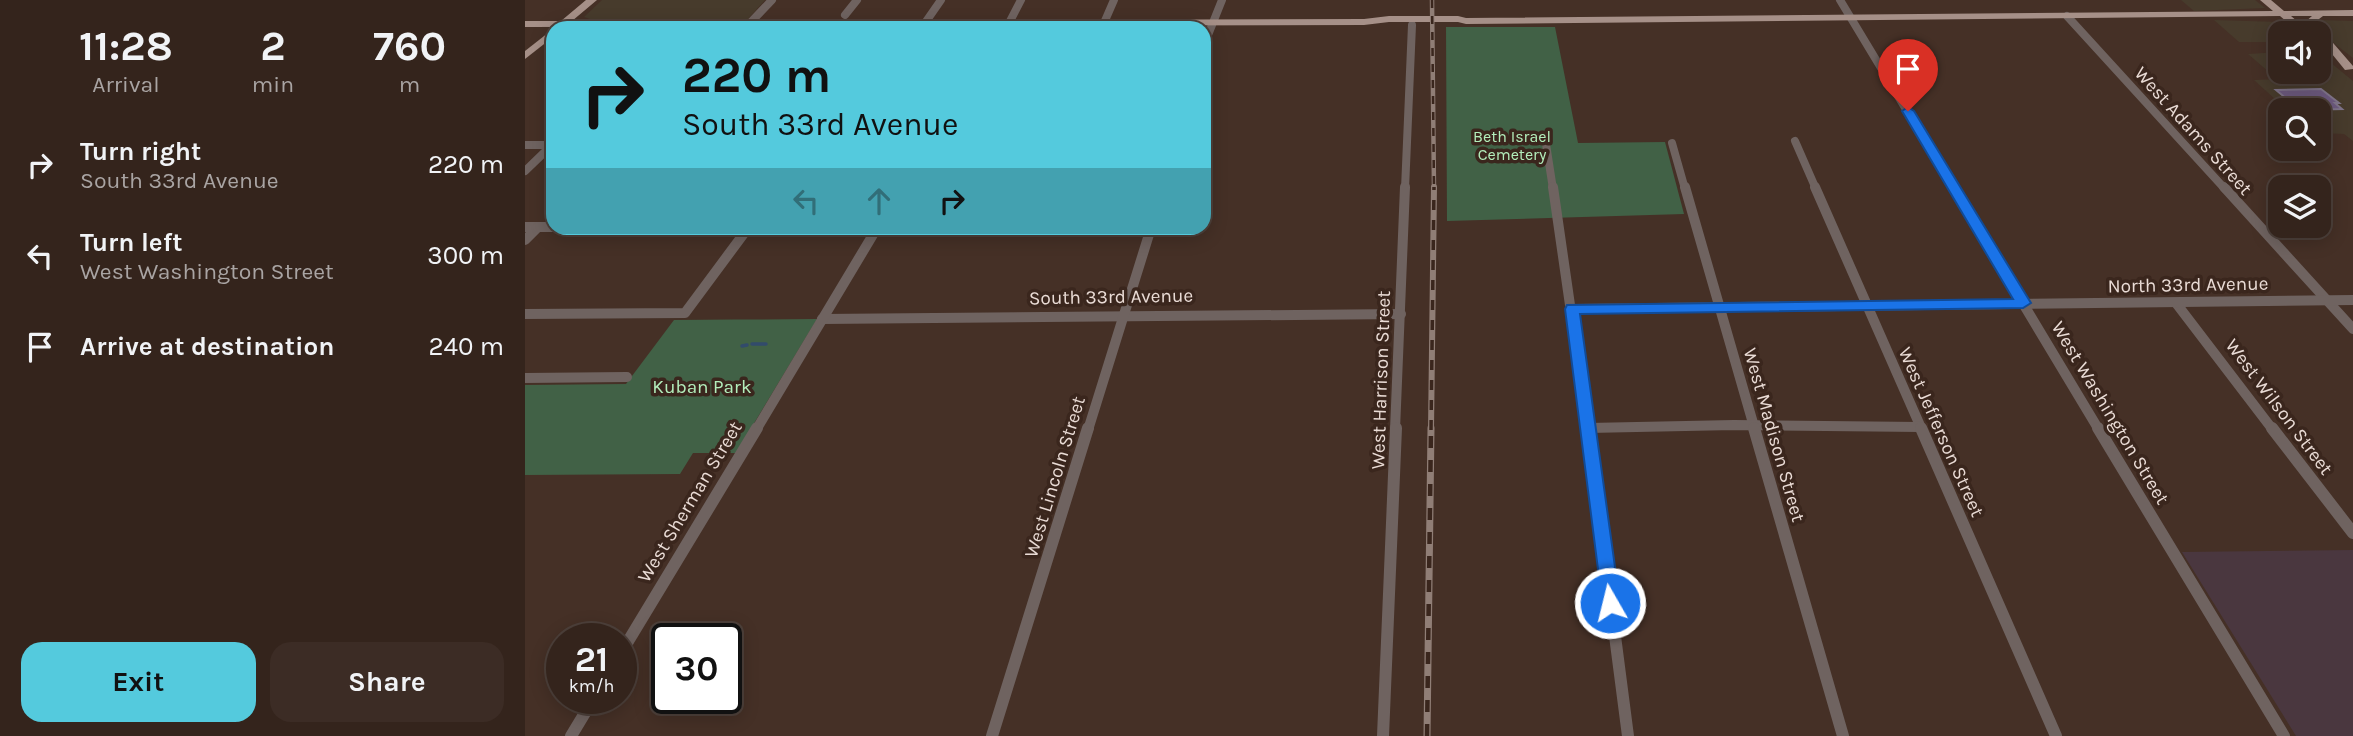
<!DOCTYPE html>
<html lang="en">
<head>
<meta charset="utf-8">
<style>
  body { margin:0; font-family:Karla,sans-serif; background:#3c2c25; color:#f1f3f6; height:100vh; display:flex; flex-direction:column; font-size:26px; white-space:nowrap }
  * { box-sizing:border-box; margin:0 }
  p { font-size:23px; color:#a9a4a3 }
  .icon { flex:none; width:38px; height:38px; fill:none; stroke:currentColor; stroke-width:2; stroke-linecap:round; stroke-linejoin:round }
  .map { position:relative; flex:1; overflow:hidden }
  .details { display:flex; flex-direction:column; background:#34241c; width:525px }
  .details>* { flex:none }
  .hud { position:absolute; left:21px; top:21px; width:665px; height:214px; border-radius:21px; box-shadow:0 4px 18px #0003,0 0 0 2px #4e413b; background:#54cadd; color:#111; overflow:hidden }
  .buttons { position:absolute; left:1743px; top:21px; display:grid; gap:14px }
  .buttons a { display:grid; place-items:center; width:63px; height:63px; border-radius:14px; background:#34241c; box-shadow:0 4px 18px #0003,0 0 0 2px #4e413b; font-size:35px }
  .speed { position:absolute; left:21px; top:623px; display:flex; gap:14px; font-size:35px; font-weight:700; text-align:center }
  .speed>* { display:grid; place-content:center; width:91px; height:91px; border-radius:50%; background:#34241c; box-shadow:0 4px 18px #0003,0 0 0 2px #4e413b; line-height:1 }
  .speed small { font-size:18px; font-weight:400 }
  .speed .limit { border:4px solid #111; border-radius:10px; background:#fff; color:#111 }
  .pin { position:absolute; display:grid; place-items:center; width:60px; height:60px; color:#fff; margin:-72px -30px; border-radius:50% 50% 50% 0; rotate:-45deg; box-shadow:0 0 7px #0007 }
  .pin .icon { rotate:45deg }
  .me { position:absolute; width:77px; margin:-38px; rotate:352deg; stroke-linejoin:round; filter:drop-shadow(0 0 5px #0008) }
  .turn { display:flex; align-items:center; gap:24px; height:147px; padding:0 21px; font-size:32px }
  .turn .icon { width:91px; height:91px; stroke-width:2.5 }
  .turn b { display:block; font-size:49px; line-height:60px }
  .lanes { display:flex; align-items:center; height:66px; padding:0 21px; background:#0003; justify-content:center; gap:35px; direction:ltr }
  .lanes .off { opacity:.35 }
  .eta { display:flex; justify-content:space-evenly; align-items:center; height:119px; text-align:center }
  .eta b { font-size:42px; font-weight:700; line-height:49px }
  .cta { display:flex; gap:14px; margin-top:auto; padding:14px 21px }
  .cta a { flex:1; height:80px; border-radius:21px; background:#54cadd; color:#111; font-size:28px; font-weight:700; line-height:80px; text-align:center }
  .cta a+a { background:#3c2c25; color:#f1f3f6 }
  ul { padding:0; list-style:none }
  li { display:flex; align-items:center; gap:21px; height:91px; padding:0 21px }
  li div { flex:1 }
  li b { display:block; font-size:26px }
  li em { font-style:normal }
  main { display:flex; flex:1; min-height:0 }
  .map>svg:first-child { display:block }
  .commercial { fill:#473b2c }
  .education { fill:#4a373f }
  .green { fill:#416146 }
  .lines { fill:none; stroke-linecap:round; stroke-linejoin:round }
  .stream { stroke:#324b6b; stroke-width:3.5 }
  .building { fill:#6c597d; stroke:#7e7388; stroke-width:2 }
  .minor-far2 { stroke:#6f6360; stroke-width:8 }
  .minor-far1 { stroke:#6f6360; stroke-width:10 }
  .minor { stroke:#6f6360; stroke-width:12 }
  .major { fill:#a69088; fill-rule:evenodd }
  .rail-far2-casing { stroke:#907e76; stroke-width:4.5 }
  .rail-far1-casing { stroke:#907e76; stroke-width:6 }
  .rail-casing { stroke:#907e76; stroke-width:7 }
  .rail-far2 { stroke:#3a261d; stroke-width:2.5; stroke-dasharray:8; stroke-linecap:butt }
  .rail-far1 { stroke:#3a261d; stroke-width:3.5; stroke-dasharray:10; stroke-linecap:butt }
  .rail { stroke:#3a261d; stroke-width:4.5; stroke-dasharray:12; stroke-linecap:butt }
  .route { fill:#1a73e8; stroke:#114b97; stroke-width:2 }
  .labels { text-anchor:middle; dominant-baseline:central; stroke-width:7; stroke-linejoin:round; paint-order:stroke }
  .far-park-label { font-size:16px; fill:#b3eebb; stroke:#3a261d }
  .street-label { font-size:19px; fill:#eadcd6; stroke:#3a261d }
  .park-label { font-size:19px; fill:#b3eebb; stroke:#3a261d }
</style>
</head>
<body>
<main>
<section class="details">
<div class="eta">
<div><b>11:28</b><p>Arrival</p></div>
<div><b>2</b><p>min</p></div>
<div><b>760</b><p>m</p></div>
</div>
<ul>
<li><svg class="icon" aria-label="right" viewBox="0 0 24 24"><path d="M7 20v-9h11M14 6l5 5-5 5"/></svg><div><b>Turn right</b><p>South 33rd Avenue</p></div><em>220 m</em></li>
<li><svg class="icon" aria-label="left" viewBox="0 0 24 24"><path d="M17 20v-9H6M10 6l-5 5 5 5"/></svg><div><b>Turn left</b><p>West Washington Street</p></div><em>300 m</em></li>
<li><svg class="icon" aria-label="arrive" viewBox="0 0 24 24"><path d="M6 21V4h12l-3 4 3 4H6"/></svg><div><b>Arrive at destination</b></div><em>240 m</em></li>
</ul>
<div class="cta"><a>Exit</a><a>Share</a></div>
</section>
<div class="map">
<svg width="1828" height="736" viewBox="0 0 1828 736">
  <rect width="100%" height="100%" fill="#453026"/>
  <g class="commercial">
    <path d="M77,0H240L223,19H65L59,17Z"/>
    <path d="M1656,0H1730L1740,8L1669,11Z"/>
    <path d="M1689,20L1756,22L1769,33H1755V72H1794V53L1828,81V141L1819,134L1794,133V110H1762L1729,80L1752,79L1723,54L1754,52L1742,42H1714Z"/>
    <path d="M1794,20L1828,21V58L1792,30L1788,21Z"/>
  </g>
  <path class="education" d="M1828,550V736H1771L1657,552Z"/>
  <g class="green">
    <path d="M921,27H1030L1053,143L1140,142L1159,214L922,221Z"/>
    <path d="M292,319L211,453H168L155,474L0,475V385L101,384L149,320Z"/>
  </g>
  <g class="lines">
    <g class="stream">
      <path d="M227,344H241"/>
      <path d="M217,346L222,345"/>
    </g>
  </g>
  <path class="building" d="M1796,89L1814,103H1810L1817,109L1775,110L1751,90Z"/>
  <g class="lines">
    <g class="minor-far2">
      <path d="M1315,0L1429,189"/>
      <path d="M320,15L332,0"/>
      <path d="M1542,16L1700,189"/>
      <path d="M225,23L247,0"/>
      <path d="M400,23L416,0"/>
      <path d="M484,23L496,0"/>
      <path d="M579,23L589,0"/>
      <path d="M679,45L697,0"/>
      <path d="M1270,141L1291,189"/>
      <path d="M1147,143L1160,189"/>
      <path d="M1021,144L1028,189"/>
      <path d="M0,145H27"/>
      <path d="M0,171L28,144"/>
      <path d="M880,189L887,25"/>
    </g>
    <g class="minor-far1">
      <path d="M1028,187L1063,430"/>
      <path d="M1160,187L1230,430"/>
      <path d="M1290,187L1397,430"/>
      <path d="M1428,187L1574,430"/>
      <path d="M1699,187L1828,329"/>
      <path d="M0,227H13L0,240"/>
      <path d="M13,227H28"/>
      <path d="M1651,303L1748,430"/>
      <path d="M1047,309L1828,300"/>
      <path d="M0,314L160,313L223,228"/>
      <path d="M297,319L876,314"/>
      <path d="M0,378L102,377"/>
      <path d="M1063,428L1209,425L1395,427"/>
      <path d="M231,430L352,228"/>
      <path d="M563,430L626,228"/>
      <path d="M870,430L880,187"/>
    </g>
    <g class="minor">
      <path d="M1063,428L1103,736"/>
      <path d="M1063,428H1068"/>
      <path d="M1229,428L1318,736"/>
      <path d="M1396,428L1531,736"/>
      <path d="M1573,428L1759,736"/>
      <path d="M1747,428L1828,533"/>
      <path d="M96,653L232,428"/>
      <path d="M46,736L69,698"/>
      <path d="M467,736L563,428"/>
      <path d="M858,736L871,428"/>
    </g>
    <g class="major">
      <path d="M61,0H72L47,21L839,19L864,16H933L941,18L1748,11L1735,0H1746L1759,11L1828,10V16H1798L1790,22L1828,66V69L1820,70L1794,38V33H1789L1780,22L1787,16H1766L1786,33H1775L1755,16L941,24L933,22H864L839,25L0,27V21H36Z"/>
      <path d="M28,29V37L0,59V51Z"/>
    </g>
    <g class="rail-far2-casing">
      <path id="rail-far2" d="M907,0L909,189"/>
    </g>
    <g class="rail-far1-casing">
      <path id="rail-far1" d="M906,430L909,187"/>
    </g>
    <g class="rail-casing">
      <path id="rail" d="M902,736L906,428"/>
    </g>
    <use href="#rail-far2" class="rail-far2"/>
    <use href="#rail-far1" class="rail-far1"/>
    <use href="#rail" class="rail"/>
  </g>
  <path class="route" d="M1383,107L1389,111L1506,303L1498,308L1055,314L1095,603L1092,609L1085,611L1078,609L1040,309L1042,305L1488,299L1377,111Z"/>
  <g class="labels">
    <g class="far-park-label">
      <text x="987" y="136">Beth Israel<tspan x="987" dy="18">Cemetery</tspan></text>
    </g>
    <g class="street-label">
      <text transform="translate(1668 131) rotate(48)">West Adams Street</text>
      <text transform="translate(1663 285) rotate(-1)">North 33rd Avenue</text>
      <text transform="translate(586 297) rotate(-1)">South 33rd Avenue</text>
      <text transform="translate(856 380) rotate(-88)">West Harrison Street</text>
      <text transform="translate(1754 407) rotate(53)">West Wilson Street</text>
      <text transform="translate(1585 413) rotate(59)">West Washington Street</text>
      <text transform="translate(1416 432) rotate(66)">West Jefferson Street</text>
      <text transform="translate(1249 435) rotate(74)">West Madison Street</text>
      <text transform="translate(530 477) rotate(-73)">West Lincoln Street</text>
      <text transform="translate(165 502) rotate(-59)">West Sherman Street</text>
    </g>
    <g class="park-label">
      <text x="177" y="387">Kuban Park</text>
    </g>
  </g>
</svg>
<div class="buttons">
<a><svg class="icon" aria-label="sound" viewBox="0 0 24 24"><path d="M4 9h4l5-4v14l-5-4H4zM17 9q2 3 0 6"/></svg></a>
<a><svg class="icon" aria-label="search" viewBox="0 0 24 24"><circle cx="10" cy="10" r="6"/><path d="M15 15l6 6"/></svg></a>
<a><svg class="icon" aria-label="layers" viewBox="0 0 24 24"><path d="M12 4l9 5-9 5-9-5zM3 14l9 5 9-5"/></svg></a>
</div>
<div class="speed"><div>21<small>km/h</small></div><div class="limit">30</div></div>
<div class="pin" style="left:1383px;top:111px;background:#d93025"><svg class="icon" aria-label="arrive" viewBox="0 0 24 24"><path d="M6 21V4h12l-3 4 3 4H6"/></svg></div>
<svg class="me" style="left:1085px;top:603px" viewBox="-20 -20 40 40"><circle r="17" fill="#1a73e8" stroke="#fff" stroke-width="3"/><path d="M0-11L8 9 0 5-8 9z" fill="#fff"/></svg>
<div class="hud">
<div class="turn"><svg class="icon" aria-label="right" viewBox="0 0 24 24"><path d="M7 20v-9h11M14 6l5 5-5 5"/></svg><div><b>220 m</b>South 33rd Avenue</div></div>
<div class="lanes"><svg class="icon off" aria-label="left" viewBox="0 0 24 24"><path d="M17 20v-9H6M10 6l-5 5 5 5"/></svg><svg class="icon off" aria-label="ahead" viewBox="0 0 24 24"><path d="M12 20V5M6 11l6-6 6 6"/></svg><svg class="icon" aria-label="right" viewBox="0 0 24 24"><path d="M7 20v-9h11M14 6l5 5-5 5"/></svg></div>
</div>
</div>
</main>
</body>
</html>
